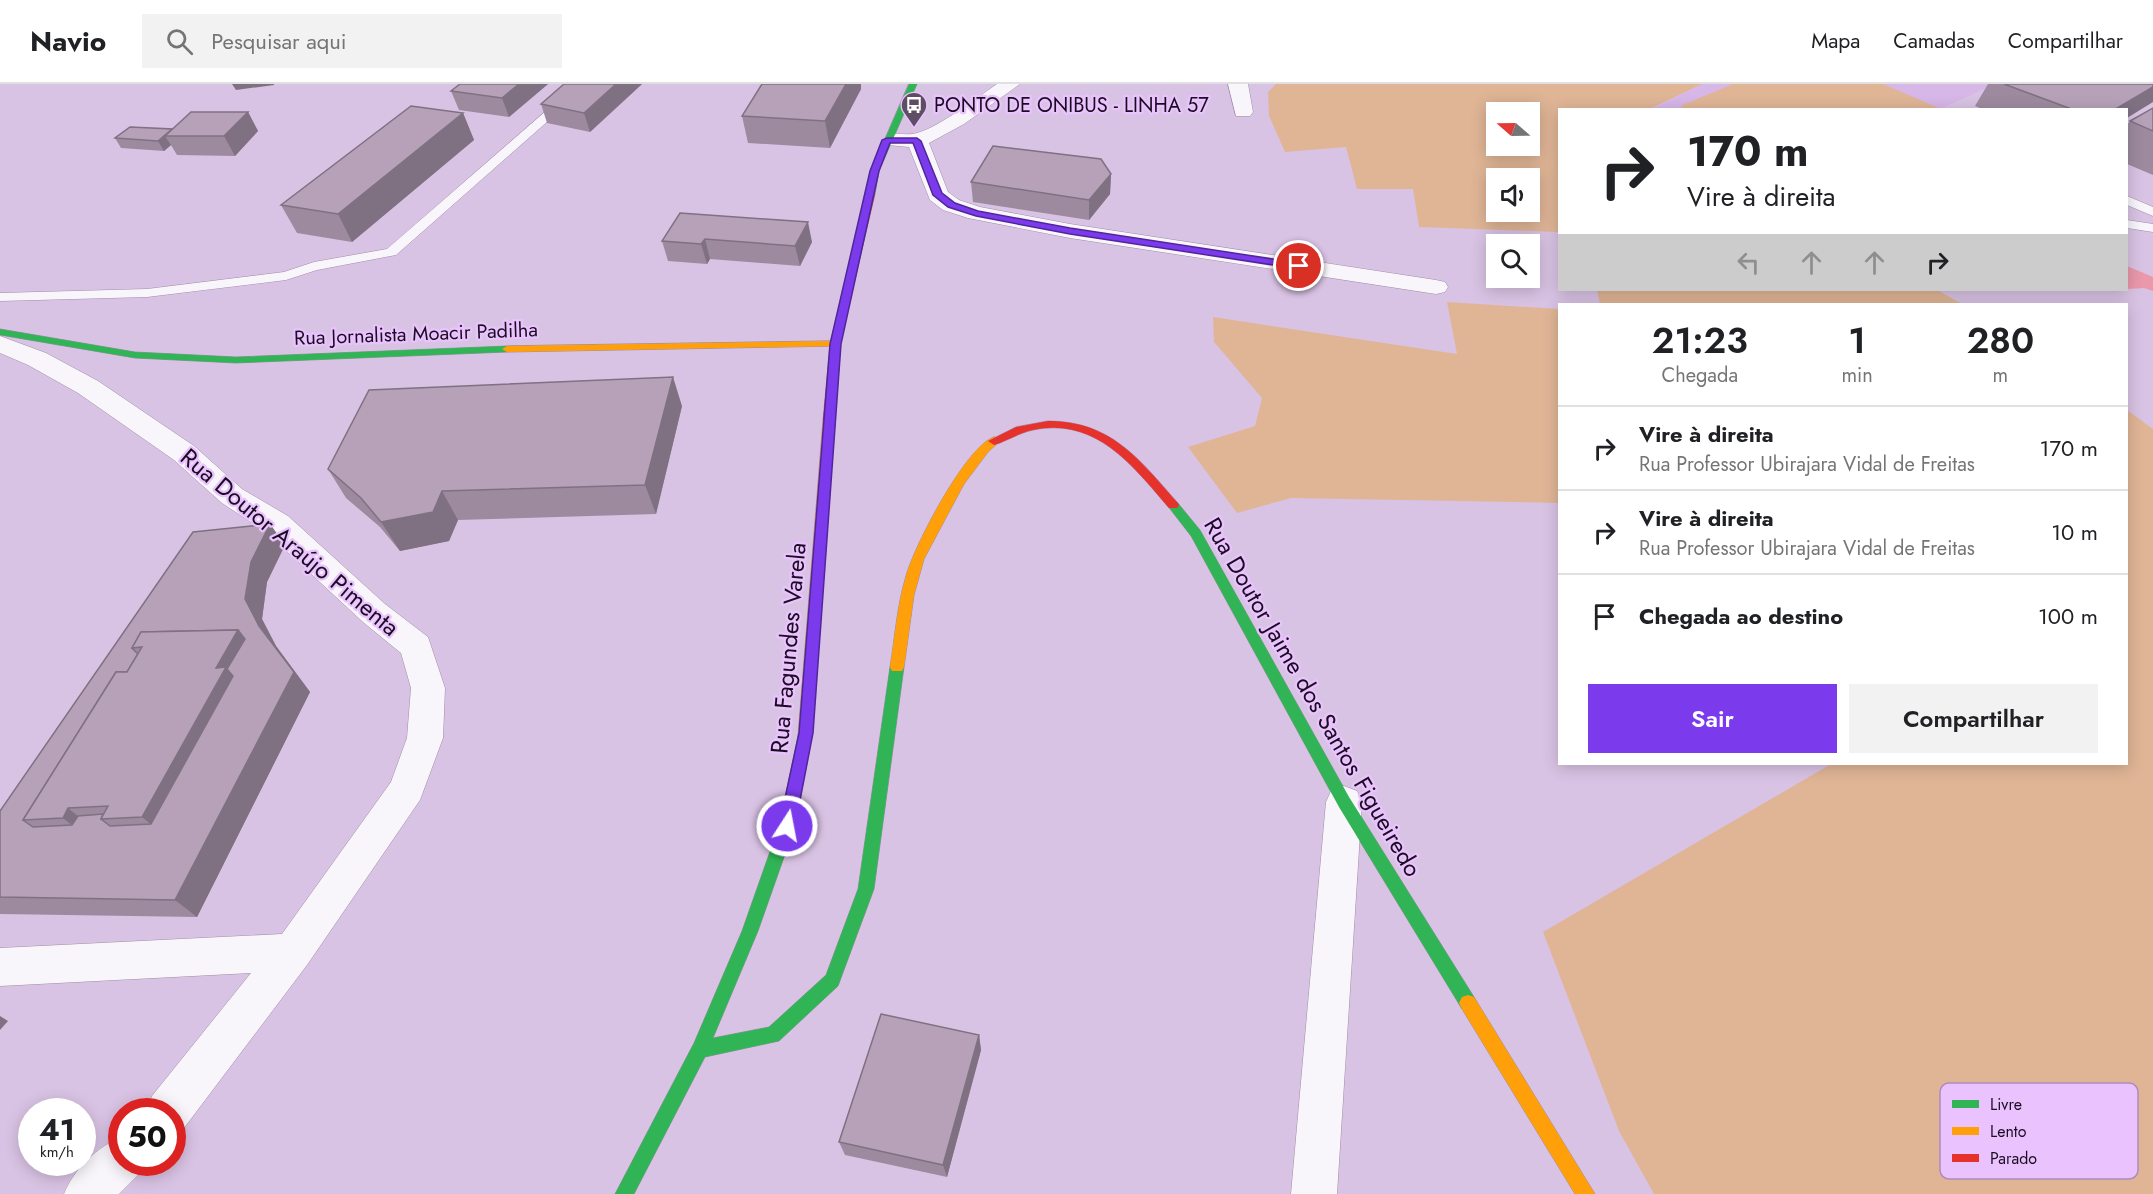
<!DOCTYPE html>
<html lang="pt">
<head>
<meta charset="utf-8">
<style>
  body { margin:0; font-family:Jost,sans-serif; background:#f2f2f2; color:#202124; height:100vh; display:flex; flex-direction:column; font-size:22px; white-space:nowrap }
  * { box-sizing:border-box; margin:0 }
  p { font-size:20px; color:#757577 }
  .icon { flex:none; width:33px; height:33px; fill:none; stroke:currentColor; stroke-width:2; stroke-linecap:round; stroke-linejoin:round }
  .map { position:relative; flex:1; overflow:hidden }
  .panel { position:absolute; left:1558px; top:219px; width:570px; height:462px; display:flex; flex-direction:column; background:#fff; border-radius:0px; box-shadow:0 3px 15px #0003 }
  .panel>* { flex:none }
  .top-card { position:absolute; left:1558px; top:24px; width:570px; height:183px; border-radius:0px; box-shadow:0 3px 15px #0003; background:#fff; color:#202124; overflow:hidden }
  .needle { width:39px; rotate:290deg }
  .controls { position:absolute; left:1486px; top:18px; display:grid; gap:12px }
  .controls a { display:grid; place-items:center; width:54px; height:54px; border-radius:0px; background:#fff; box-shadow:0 3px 15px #0003; font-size:30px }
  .speed { position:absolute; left:18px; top:1014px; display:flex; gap:12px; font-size:30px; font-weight:700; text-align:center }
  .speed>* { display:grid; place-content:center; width:78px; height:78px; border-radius:50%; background:#fff; box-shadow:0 3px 15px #0003; line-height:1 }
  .speed small { font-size:15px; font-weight:400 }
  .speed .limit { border:9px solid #d22; background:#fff; color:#111 }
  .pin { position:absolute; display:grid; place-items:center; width:51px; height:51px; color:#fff; margin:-26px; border:3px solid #fff; border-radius:50%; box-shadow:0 2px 6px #0007 }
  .me { position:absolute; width:66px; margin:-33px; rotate:11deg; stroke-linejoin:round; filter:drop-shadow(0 0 4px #0008) }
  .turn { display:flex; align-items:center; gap:21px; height:126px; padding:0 30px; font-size:27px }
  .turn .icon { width:78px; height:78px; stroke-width:2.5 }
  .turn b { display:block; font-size:42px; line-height:51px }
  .lanes { display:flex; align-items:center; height:57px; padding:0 30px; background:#0003; justify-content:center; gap:30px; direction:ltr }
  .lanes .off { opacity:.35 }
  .eta { display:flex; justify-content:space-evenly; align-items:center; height:102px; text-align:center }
  .eta b { font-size:36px; font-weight:600; line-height:42px }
  .primary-button { display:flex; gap:12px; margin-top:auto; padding:12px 30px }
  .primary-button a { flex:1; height:69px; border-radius:0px; background:#7c3aed; color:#fff; font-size:24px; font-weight:600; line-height:69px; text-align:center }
  .primary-button a+a { background:#f2f2f2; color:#202124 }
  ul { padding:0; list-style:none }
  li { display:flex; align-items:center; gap:18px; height:84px; padding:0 30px; border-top:2px solid #e0e0e0 }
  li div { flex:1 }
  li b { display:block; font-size:22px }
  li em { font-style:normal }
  header { display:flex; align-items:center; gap:36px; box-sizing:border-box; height:84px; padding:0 30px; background:#fff; border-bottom:2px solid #e0e0e0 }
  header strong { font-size:28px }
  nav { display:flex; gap:33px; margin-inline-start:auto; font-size:21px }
  .search { width:420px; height:54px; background:#f2f2f2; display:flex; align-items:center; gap:15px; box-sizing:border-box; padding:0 21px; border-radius:0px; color:#757577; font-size:22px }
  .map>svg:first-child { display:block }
  .built { fill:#d7b6e8 }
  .green { fill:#e0b596; fill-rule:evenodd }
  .water { fill:#ea98aa }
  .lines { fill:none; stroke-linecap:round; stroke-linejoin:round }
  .lane-casing { stroke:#9e8da6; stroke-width:1 }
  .street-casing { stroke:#9e8da6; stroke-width:1 }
  .fast-casing { stroke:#9e8da6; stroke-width:1 }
  .slow-casing { stroke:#9e8da6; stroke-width:1 }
  .jam-casing { stroke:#9e8da6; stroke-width:1 }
  .lane { fill:#f9f6fb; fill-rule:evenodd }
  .street { fill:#f9f6fb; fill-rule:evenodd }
  .fast { fill:#30b455; fill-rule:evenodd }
  .slow { fill:#ff9f0a; fill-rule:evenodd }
  .jam { fill:#e5322d; fill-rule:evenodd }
  .wall { fill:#9d8a9f }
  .shaded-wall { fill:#7f7182 }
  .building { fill:#b6a1b9; stroke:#7f7182; stroke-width:1.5; fill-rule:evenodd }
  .route { fill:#7c3aed; stroke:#51269a; stroke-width:1.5 }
  .labels { text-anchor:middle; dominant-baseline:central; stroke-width:4.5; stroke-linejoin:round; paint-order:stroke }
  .far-poi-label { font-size:20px; fill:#1b0d21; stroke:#eac3fe; text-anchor:start }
  .far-street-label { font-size:20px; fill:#1b0d21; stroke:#eac3fe }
  .street-label { font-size:24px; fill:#1b0d21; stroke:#eac3fe }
  .key { fill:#eac3fe; stroke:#ac8cbc; stroke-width:1.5 }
  .key-label { font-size:16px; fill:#1b0d21 }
</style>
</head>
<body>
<header>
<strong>Navio</strong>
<div class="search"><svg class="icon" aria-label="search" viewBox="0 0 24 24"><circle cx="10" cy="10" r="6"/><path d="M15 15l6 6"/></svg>Pesquisar aqui</div>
<nav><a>Mapa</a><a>Camadas</a><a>Compartilhar</a></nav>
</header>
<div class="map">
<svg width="2153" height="1110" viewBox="0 0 2153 1110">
  <rect width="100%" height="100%" fill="#d9c3e4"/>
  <path class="built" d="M1702,0H1995L1940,25L1650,26Z"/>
  <g class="green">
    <path d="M1276,0H1702L1650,25L1560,26V148L1419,143L1413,105H1357L1346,63L1285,68L1269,32L1268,8ZM1497,28H1530V62H1497ZM1497,94H1530V128H1497Z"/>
    <path d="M1733,0H1883L1941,25L1687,26L1680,22Z"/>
    <path d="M1597,206H1937L1962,220H1600Z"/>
    <path d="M1447,218L1560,225V419L1291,414L1237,429L1188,363L1255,342L1262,314L1214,258L1213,233L1457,270Z"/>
    <path d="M2127,326L2153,345V1110H1654L1619,1047L1543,848L1831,680H2127Z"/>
  </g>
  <path class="water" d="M2127,182L2153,193V207L2144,204L2127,205Z"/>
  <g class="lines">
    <g class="lane-casing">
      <g id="lane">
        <path d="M577,0H590L396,171L317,186L286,196L147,213L0,217V209L147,205L284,188L314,178L387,165Z"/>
        <path d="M2127,112L2153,123V132L2127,121Z"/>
        <path d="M2127,136L2153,140V148L2127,144Z"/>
      </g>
    </g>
    <g class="street-casing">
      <g id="street">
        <path d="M997,0H1020L964,40L929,59L948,108L959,116L980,123L1070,140L1436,196L1445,198L1448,203L1445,208L1436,210L1070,154L968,134L943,126L930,116L909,63L888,61L885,56L888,51C897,49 904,51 912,50C933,48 978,13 997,0Z"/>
        <path d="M1228,0H1248L1253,28L1250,32H1236Z"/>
        <path d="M0,252L46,269L98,297L194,362L242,405L288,432L385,520L428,553L445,604L443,654L420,716L307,881L184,1044L172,1048V1028H146L152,1012L251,889L0,902V864L282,850L391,698L407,654L411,604L401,569L363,538L266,448L222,419L174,376L78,309L28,281L0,269Z"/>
        <path d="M1344,702L1357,707L1362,718L1337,1110H1291L1326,718L1331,707Z"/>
        <path d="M122,1053V1078H143L138,1091L119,1110H64C74,1085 97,1063 122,1053Z"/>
      </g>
    </g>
    <g class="fast-casing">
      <g id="fast">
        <path d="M909,0H917L879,87L875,110L867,112L871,87Z"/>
        <path d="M0,245L135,268L236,273L507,262L512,265L507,268L236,279L135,274L0,251Z"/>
        <path d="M1173,417L1177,418L1200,446L1349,713L1474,913L1477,919L1474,925L1468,927L1462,925L1339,723L1191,452L1167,421Z"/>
        <path d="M897,578L902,579L904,583L874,805L838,902L779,957L705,973L634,1110H615L694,959L742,847L779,742L798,652L800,648L805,646L810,648L812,652L795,742L758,847L713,954L769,943L826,891L858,805L890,583L892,579Z"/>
      </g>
    </g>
    <g class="slow-casing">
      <g id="slow">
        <path d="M835,257L840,260L839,262L507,268L502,265L507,262Z"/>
        <path d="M829,332L835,336L812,652L810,656L805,658L800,656L798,652L823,336Z"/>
        <path d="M994,353L1000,357L988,368L964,400L924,475L914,511L904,583L902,587H892L890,583C895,553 897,521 906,492C914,462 966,362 994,353Z"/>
        <path d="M1468,911L1474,913L1595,1110H1575L1462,925L1459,919L1462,913Z"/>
      </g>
    </g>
    <g class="jam-casing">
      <g id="jam">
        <path d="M867,108L875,110L840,260L835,336L829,340L823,336L830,260Z"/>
        <path d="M1048,337C1111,337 1139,375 1177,418L1179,421L1177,424H1169C1132,381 1096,333 1033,346C1019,349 1007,357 994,361L988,357L1016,343Z"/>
      </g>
    </g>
    <use href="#lane" class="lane"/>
    <use href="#street" class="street"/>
    <use href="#fast" class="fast"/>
    <use href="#slow" class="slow"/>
    <use href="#jam" class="jam"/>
  </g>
  <g class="wall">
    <path d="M460,0H548L509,33L459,26L451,7Z"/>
    <path d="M642,0L590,48L547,39L541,20Z"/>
    <path d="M762,0H861V5L830,64L748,59L742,32Z"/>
    <path d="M1988,0H2153L2127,26H1985L1975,22Z"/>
    <path d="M2153,24V91L2127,80V41L2130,37Z"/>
    <path d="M248,28L258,47L235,72L177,71L171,61L164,67L121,64L115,54L172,45Z"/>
    <path d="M463,29L474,56L352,158L297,149L281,121Z"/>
    <path d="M1111,90L1110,110L1089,136L973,118L971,98Z"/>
    <path d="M680,129L812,158L800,182L710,175L707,180L668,177L662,157Z"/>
    <path d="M682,322L656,430L458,436L449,457L400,467L380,443L346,414L328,385Z"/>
    <path d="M270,440L285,461L267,498L262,535L276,562L310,608L197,833L0,830V727L193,448Z"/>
    <path d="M979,951L981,966L947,1093L845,1071L839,1058Z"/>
  </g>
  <g class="shaded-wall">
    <path d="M232,0H274V1L236,6Z"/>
    <path d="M519,0H548L509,33L502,14Z"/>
    <path d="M616,0H642L590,48L584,29Z"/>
    <path d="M846,0H861V5L830,64L825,37Z"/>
    <path d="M2153,3V18L2127,34V26H2114Z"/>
    <path d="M248,28L258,47L235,72L224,52Z"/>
    <path d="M463,29L474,56L352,158L338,130Z"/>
    <path d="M172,45L165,52L171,61L164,67L158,57Z"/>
    <path d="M1111,90L1110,110L1089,136V116Z"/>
    <path d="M808,138L812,158L800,182L795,162Z"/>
    <path d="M705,155L710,175L707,180L701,160Z"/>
    <path d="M673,293L682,322L656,430L645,401Z"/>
    <path d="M442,407L458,436L449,457L400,467L381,438Z"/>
    <path d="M270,440L285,461L267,498L262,535L276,562L310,608L197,833L175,816L259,542L245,515L251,478Z"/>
    <path d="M238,546L262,574L172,758L142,733L216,584Z"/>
    <path d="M68,724L100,750L95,760L63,734Z"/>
    <path d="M0,932L8,937L0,946Z"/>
    <path d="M979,951L981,966L947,1093L943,1081Z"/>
  </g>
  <g class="building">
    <path d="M460,0H519L502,14L451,7Z"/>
    <path d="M564,0H616L584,29L541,20Z"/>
    <path d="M762,0H846L825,37L742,32Z"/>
    <path d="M2004,0H2153V3L2114,26H2074Z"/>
    <path d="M411,22L463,29L338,130L281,121Z"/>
    <path d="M2153,24V47L2130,37Z"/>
    <path d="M191,28H248L224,52H165Z"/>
    <path d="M130,43L172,45L158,57L115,54Z"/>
    <path d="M993,62L1101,75L1111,90L1089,116L971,98Z"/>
    <path d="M680,129L808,138L795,162L705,155L701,160L662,157Z"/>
    <path d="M673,293L645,401L442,407L433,428L381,438L361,414L328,385L369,306Z"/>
    <path d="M270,440L251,478L245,515L259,542L294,588L175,816L0,813V727L193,448ZM238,546L245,555L227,585L233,592L151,740L110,742L101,735L103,730L78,732L72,741L33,743L23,736L116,588H127L138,570L132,564L141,548Z"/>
    <path d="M238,546L216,584L226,583L142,733L101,735L108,722L68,724L63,734L23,736L116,588H127L142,563L132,564L141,548Z"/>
    <path d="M881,930L979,951L943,1081L839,1058Z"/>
  </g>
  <path class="route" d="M917,54L921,57L942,109L955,119L978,127L1070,144L1299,179L1304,182L1299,185L1070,150L976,132L948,123L933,111L913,59H890L879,87L841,260L813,649L795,742L793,747H782L779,742L799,649L830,260L870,87L882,56L887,54Z"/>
  <defs>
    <g id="bus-pin" transform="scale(1.35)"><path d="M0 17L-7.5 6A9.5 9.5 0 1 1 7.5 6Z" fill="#5e4d65" stroke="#eac3fe"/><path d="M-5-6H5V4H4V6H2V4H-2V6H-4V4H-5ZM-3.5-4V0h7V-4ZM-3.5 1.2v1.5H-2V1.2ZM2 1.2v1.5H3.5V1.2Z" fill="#fff"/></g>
  </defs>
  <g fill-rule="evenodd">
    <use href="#bus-pin" x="914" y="21"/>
  </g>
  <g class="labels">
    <g class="far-poi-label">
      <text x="934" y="21">PONTO DE ONIBUS - LINHA 57</text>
    </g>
    <g class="far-street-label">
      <text transform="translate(416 250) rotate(-2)">Rua Jornalista Moacir Padilha</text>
    </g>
    <g class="street-label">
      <text transform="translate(290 458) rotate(40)">Rua Doutor Araújo Pimenta</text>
      <text transform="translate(788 564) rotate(-85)">Rua Fagundes Varela</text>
      <text transform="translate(1313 613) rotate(60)">Rua Doutor Jaime dos Santos Figueiredo</text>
    </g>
  </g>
  <rect x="1940" y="999" width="198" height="96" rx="9" class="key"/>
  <rect x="1952" y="1016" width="27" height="8" fill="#30b455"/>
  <rect x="1952" y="1043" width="27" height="8" fill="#ff9f0a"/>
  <rect x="1952" y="1070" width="27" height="8" fill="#e5322d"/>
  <g class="key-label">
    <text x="1990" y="1026">Livre</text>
    <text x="1990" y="1053">Lento</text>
    <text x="1990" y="1080">Parado</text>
  </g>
</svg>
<div class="controls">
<a><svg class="needle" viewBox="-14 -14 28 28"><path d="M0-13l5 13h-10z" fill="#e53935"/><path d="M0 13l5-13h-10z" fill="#757577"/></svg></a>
<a><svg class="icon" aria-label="sound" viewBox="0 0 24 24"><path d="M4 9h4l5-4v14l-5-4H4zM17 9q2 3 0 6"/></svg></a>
<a><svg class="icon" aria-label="search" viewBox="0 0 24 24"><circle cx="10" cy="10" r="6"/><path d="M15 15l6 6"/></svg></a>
</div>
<div class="speed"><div>41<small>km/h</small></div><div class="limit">50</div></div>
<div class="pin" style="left:1299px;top:182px;background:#d93025"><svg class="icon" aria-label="arrive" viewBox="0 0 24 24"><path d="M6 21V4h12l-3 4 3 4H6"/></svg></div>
<svg class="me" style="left:787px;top:742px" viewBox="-20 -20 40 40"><circle r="17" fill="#7c3aed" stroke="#fff" stroke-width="3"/><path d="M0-11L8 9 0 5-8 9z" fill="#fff"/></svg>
<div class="top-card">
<div class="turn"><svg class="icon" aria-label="right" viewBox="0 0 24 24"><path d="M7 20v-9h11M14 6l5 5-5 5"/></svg><div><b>170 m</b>Vire à direita</div></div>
<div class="lanes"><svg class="icon off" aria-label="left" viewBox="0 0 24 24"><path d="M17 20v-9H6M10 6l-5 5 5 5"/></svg><svg class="icon off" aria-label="ahead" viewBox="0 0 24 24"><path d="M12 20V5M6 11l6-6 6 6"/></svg><svg class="icon off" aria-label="ahead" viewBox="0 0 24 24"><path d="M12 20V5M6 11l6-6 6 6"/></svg><svg class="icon" aria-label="right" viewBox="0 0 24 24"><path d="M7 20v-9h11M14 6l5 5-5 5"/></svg></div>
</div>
<section class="panel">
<div class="eta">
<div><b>21:23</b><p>Chegada</p></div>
<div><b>1</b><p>min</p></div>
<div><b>280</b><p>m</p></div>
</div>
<ul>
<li><svg class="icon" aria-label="right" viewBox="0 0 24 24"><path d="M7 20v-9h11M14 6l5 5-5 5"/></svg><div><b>Vire à direita</b><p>Rua Professor Ubirajara Vidal de Freitas</p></div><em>170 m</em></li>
<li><svg class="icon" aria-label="right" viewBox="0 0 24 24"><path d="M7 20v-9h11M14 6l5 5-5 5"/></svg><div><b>Vire à direita</b><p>Rua Professor Ubirajara Vidal de Freitas</p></div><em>10 m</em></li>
<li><svg class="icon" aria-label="arrive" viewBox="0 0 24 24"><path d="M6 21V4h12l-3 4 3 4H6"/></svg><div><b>Chegada ao destino</b></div><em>100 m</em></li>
</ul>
<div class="primary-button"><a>Sair</a><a>Compartilhar</a></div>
</section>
</div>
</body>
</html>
